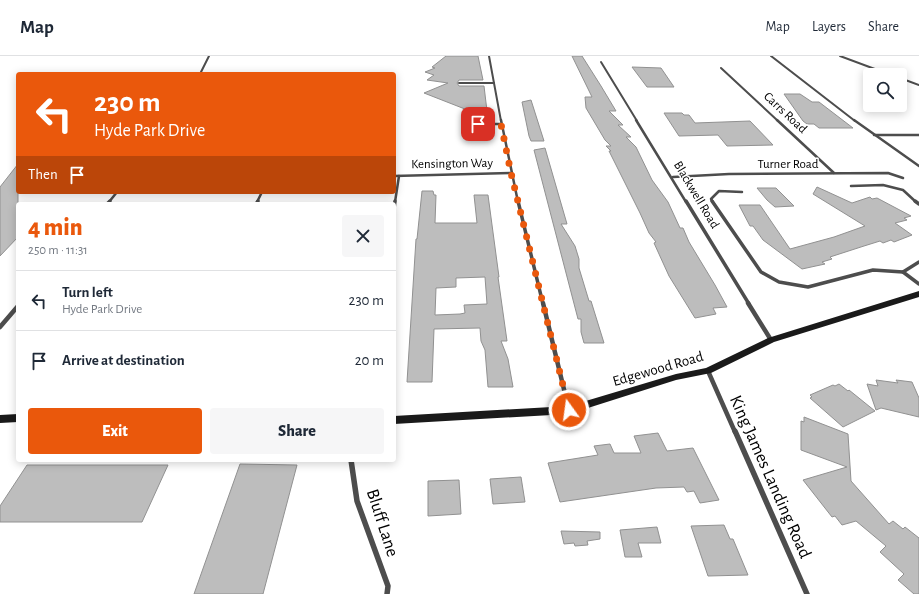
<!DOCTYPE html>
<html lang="en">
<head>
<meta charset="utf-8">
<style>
  body { margin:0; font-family:"Alegreya Sans",sans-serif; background:#f6f6f7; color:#1f2937; height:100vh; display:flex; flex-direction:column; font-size:15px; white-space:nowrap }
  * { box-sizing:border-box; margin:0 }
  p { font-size:13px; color:#747a83 }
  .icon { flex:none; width:22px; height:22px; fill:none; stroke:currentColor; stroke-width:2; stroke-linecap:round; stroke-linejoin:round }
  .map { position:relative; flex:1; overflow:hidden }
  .details { position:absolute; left:16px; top:146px; width:380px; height:260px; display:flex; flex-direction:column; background:#fff; border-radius:4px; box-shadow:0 2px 10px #0003 }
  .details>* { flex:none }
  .banner { position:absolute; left:16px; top:16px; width:380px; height:122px; border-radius:4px; box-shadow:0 2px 10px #0003; background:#ea580c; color:#fff; overflow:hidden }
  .fabs { position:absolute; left:863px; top:12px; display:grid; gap:8px }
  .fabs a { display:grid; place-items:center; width:44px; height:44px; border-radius:4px; background:#fff; box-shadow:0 2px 10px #0003; font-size:20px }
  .pin { position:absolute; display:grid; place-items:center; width:34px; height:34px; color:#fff; margin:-17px; border-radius:8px; box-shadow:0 2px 6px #0006 }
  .me { position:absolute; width:44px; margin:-22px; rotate:346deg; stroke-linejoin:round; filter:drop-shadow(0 0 3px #0008) }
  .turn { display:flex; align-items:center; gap:14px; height:84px; padding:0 12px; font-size:18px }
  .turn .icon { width:52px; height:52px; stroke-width:2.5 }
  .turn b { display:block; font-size:28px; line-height:34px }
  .then { display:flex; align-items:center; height:38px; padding:0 12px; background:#0003; gap:8px; font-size:15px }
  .round { display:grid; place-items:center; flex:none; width:42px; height:42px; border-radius:4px; background:#f6f6f7 }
  .summary { display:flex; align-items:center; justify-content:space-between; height:68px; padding:0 12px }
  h1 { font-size:24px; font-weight:800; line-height:30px; color:#ea580c }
  .action { display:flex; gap:8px; margin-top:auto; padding:8px 12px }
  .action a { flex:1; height:46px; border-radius:4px; background:#ea580c; color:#fff; font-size:16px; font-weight:800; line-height:46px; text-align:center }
  .action a+a { background:#f6f6f7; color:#1f2937 }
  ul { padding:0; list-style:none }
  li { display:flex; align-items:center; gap:12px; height:60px; padding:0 12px; border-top:1px solid #e0e1e3 }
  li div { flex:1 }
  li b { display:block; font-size:15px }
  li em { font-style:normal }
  header { display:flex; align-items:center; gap:24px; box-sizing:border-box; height:56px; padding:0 20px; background:#fff; border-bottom:1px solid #e0e1e3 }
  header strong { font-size:19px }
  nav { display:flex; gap:22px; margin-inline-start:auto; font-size:14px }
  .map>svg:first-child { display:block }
  .building { fill:#bdbdbd; stroke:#919191; fill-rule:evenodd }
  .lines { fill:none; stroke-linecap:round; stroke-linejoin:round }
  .street-far4 { stroke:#4d4d4d; stroke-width:2 }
  .street-far3 { stroke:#4d4d4d; stroke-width:2.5 }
  .street-far2 { stroke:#4d4d4d; stroke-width:3.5 }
  .street-far1 { stroke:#4d4d4d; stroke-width:4.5 }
  .street { stroke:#4d4d4d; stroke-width:5.5 }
  .secondary { fill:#1a1a1a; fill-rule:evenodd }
  .route { stroke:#ea580c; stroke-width:7; stroke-dasharray:0 12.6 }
  .labels { text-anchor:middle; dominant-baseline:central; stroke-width:3; stroke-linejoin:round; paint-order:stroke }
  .far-street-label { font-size:13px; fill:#000; stroke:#fff }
  .street-label { font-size:15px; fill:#000; stroke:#fff }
  .near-street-label { font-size:18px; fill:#000; stroke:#fff }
</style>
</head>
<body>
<header>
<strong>Map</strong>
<nav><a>Map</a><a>Layers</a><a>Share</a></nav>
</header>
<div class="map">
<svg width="919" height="538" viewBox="0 0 919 538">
  <rect width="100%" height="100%" fill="#fff"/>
  <g class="building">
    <path d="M446,0H478L483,24H459L457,27L459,30H484L487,55H470L424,37L448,27L427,24L434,19L425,16L435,12L432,11Z"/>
    <path d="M572,0H582L601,30L616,55H609L623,69H618L631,81H626L636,91L652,124L668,146L680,172H683L689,186L715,229L727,251L713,252L716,258L695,262L669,220L654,187L656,186L649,177L640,157L609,95H611L606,90H611L605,84L586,52L585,41H592Z"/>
    <path d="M632,11L661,12L674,31H647Z"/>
    <path d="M784,38H800L812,46H819L853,72H819L814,68H807L803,65Z"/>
    <path d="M531,44L544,85H531L529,80L522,46Z"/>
    <path d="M664,57H682L684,59H689L695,67L750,65L773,89L727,90L718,79L679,80Z"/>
    <path d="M545,92L567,168H561L575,190L579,203V212L589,245H591L604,287H584L581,276V263H578L534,94Z"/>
    <path d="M18,108V181L0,200V131Z"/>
    <path d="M817,131L852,147L870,141L872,143L877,142L911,160L904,162L907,164L895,167L912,179L894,186L891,184L883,187L880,185L864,190L830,201L832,203L822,206L825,208L802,213L763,184L753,170H750L739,149H760L790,193L834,181L865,170L813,138Z"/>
    <path d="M757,132H776L794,150L775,151L767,144Z"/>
    <path d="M422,135H433L434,139H436L435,167H477L474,139H488L499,221H498L507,285H501L508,303L513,331H488L485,294L481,285L480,272L434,273L432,326H407L416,183H417ZM485,221L487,248L464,249L465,257L460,258L435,259L436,232L456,231V222Z"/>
    <path d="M876,324L898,327L896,324L912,326L919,342V361L881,352L876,354L867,328L878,330Z"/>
    <path d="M839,328L848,335L849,334L875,355L843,371L810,342L812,341L810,339L833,329L835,330Z"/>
    <path d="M804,361L848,378L851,425L889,468L893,465L903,473L905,471L919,482V538H914L898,524L904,518L880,496L886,490L856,465L842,469L835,460L832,461L803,424L847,411L801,394V365L804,366Z"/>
    <path d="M658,377L667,395L693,392L719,444L700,447L694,435L687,436L684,431L656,432L560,446L548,407L598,399L594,390L610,388L614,397H641L634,380Z"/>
    <path d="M240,408L297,409L263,538H194Z"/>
    <path d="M27,409H168L142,466H0V450Z"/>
    <path d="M521,421L525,446L493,448L490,423Z"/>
    <path d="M459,424L461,458L428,460V425Z"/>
    <path d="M724,469L730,483H733L748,519L708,520L691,470Z"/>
    <path d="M657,471L661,487H638L642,501H625L620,474Z"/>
    <path d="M561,475L600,476V483L587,485L588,489L575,490L574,487L564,488Z"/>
  </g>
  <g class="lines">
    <g class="street-far4">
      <path d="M489,0L501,65"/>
      <path d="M771,0L855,65"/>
      <path d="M840,0L891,19"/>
      <path d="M601,6L637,65"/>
      <path d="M721,12L778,65"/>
      <path d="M200,18L209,0"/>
      <path d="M900,22L919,29"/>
      <path d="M459,27H494"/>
    </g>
    <g class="street-far3">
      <path d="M501,64L518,146"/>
      <path d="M636,64L686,146"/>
      <path d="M777,64L834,117"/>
      <path d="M854,64L919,110"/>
      <path d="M466,68H501"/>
      <path d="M874,79H919"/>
      <path d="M394,120L511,117"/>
      <path d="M673,121L729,118L888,117L903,122"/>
      <path d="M851,130L883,129L903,134L916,146"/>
      <path d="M109,146L117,136"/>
      <path d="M257,146L262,136"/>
      <path d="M395,146L399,120"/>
      <path d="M713,146L711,143L719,135L742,136"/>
    </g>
    <g class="street-far2">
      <path d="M518,145L543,248"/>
      <path d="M686,145L749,248"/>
      <path d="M712,145L761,216L779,226L808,231L873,214L903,216L919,206"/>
      <path d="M915,145L919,148"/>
      <path d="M107,148L110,145"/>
      <path d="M256,148L258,145"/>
      <path d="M394,153L395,145"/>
      <path d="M903,216L919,228"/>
    </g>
    <g class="street-far1">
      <path d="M543,247L569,354"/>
      <path d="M748,247L771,284"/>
      <path d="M0,271L18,250"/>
      <path d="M708,315L735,376"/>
    </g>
    <g class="street">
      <path d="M735,375L807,538"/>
      <path d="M351,404L357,445L388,530L387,538"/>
    </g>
    <g class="secondary">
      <path d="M919,235V241L774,286L711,317L676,324L569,358L394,368V360L569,350L676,318L706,312L768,282Z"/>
      <path d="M18,358V366L0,367V359Z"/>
    </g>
  </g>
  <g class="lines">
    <path class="route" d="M478,68H501L511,117L569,354"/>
  </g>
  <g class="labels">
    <g class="far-street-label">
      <text transform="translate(785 57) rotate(43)">Carrs Road</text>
      <text transform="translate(452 108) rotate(-1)">Kensington Way</text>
      <text x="788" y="108">Turner Road</text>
      <text transform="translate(696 139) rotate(59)">Blackwell Road</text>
    </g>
    <g class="street-label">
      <text transform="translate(658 313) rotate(-16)">Edgewood Road</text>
    </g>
    <g class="near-street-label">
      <text transform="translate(770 421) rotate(66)">King James Landing Road</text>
      <text transform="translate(382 467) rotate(72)">Bluff Lane</text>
    </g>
  </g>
</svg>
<div class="fabs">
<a><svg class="icon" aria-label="search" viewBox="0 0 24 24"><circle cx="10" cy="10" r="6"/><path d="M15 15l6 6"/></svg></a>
</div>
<div class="pin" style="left:478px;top:68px;background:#d93025"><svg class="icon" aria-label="arrive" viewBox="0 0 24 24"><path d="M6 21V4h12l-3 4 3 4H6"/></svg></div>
<svg class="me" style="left:569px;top:354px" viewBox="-20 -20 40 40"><circle r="17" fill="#ea580c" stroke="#fff" stroke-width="3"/><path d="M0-11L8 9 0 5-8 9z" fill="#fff"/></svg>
<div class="banner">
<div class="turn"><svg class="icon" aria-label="left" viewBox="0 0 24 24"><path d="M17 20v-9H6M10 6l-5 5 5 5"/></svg><div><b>230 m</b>Hyde Park Drive</div></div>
<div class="then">Then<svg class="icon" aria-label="arrive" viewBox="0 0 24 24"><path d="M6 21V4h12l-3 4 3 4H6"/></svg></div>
</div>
<section class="details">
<div class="summary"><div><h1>4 min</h1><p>250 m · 11:31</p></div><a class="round"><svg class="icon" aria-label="close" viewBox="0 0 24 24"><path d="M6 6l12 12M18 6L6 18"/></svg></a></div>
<ul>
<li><svg class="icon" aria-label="left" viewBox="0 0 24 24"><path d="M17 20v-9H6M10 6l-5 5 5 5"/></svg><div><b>Turn left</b><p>Hyde Park Drive</p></div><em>230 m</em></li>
<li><svg class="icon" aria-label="arrive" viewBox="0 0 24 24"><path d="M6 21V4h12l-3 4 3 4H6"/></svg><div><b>Arrive at destination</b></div><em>20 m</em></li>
</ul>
<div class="action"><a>Exit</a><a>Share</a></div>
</section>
</div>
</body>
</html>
